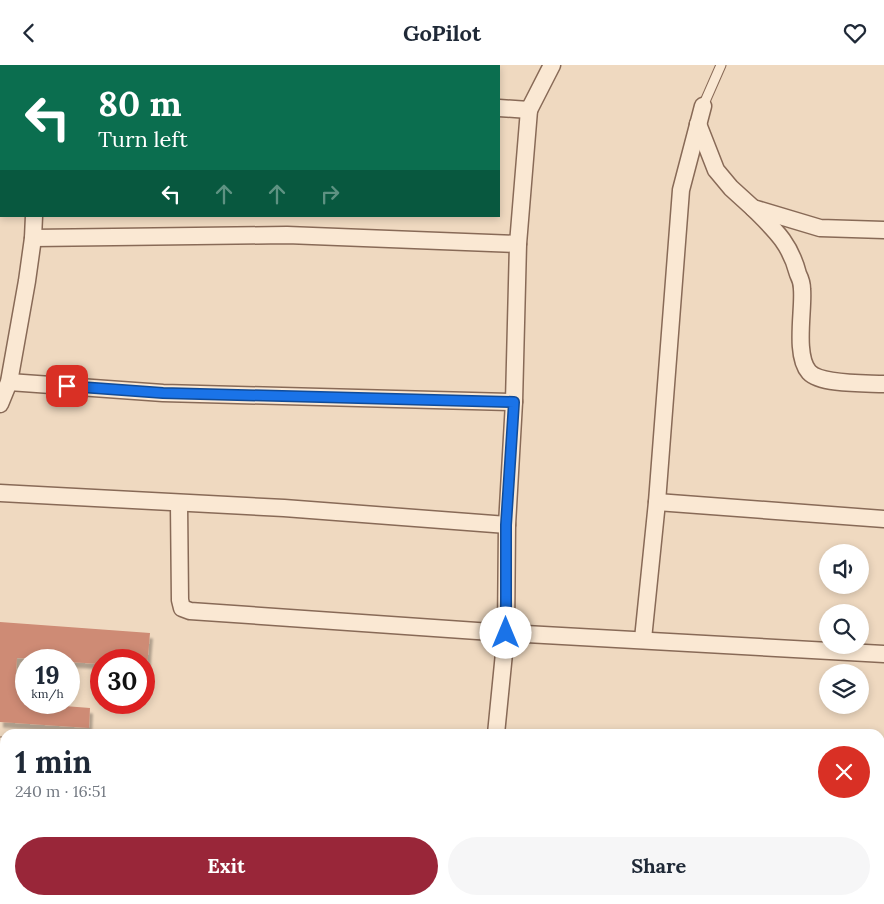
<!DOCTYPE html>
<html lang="en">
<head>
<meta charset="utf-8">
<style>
  body { margin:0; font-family:Lora,serif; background:#f6f6f7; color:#1f2937; height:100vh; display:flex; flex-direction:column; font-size:19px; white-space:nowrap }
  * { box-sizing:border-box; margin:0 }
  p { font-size:16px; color:#747a83 }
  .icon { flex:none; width:28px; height:28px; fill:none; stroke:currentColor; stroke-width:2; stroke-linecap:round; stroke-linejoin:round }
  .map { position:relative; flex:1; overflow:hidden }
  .drawer { position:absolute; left:0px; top:664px; width:885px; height:176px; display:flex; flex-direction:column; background:#fff; border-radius:15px 15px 0 0; box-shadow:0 2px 8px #0003 }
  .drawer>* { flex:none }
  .banner { position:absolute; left:0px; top:0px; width:500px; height:152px; box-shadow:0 2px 8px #0003; background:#0b6e4f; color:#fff; overflow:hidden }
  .tools { position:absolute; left:819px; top:479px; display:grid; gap:10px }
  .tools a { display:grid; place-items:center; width:50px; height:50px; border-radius:50%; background:#fff; box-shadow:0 2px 8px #0003; font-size:25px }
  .speed { position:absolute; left:15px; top:584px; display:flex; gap:10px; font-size:25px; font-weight:700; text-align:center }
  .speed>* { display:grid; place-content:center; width:65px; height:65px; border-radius:50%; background:#fff; box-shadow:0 2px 8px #0003; line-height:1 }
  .speed small { font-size:12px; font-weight:400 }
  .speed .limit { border:8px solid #d22; background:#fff; color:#111 }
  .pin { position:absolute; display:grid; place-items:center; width:42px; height:42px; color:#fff; margin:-21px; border-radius:10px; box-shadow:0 2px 8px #0006 }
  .me { position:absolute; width:55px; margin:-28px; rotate:0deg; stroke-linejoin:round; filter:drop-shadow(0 0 4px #0008) }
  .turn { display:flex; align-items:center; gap:18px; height:105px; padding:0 15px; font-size:22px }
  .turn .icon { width:65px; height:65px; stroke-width:2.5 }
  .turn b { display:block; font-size:35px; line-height:42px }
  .lanes { display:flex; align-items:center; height:48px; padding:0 15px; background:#0003; justify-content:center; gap:25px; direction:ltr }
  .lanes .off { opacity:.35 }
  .round { display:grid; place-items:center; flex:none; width:52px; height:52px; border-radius:26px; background:#f6f6f7 }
  .headline { display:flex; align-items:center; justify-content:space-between; height:85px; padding:0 15px }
  h1 { font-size:30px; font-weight:700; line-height:38px }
  .button { display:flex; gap:10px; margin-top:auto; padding:10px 15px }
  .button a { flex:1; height:58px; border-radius:30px; background:#992639; color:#fff; font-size:20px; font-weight:700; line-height:58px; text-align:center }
  .button a+a { background:#f6f6f7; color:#1f2937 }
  header { display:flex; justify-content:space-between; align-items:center; height:65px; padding:0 15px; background:#fff; font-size:22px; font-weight:700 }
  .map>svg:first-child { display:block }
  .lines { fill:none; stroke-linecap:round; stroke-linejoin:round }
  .stream { stroke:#6a8f80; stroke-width:5.5 }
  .building { fill:#ce8b75; filter:url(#shadow) }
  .lane-casing { stroke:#886a57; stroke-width:11 }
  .street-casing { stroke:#886a57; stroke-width:19 }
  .lane { stroke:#fae8d3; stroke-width:9 }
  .street { stroke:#fae8d3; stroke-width:16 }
  .route-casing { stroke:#114b97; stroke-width:12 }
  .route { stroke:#1a73e8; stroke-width:9 }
</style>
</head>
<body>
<header><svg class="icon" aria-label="back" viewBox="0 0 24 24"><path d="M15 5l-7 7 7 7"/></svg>GoPilot<svg class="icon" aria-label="heart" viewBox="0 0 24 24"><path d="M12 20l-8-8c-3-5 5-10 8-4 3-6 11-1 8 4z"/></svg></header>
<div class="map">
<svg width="884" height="839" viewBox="0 0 884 839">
  <defs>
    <filter id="shadow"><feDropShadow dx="3" dy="5.5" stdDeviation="1" flood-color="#0004"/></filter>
  </defs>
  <rect width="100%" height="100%" fill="#efd9c0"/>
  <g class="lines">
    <g class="stream">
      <path d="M29,1L30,0"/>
      <path d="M0,49L1,46"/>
    </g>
  </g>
  <g class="building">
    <path d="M0,557L150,568L147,602H144V595H101V599L69,597V595L17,593L15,622L26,623V638L90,643L89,663L0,657Z"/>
    <path d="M0,789H3L6,839H0Z"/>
    <rect x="193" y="835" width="25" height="4"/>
    <rect x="249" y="835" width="13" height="4"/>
    <path d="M314,835H350L349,839H313Z"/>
    <rect x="410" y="835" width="33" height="4"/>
  </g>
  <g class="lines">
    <g class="lane-casing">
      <g id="lane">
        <path d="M703,41L721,0"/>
        <path d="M0,677H5"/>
        <path d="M0,690L5,716"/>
        <path d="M27,835V839"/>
      </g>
    </g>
    <g class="street-casing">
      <g id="street">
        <path d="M499,43L529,45L552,0"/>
        <path d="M698,59L716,105L731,123L753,143L820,163L884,165"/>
        <path d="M753,143C775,165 790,178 798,209C800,213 802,219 802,224C804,244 794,290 809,307C821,320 866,318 884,319"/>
        <path d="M33,173L287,170L518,179"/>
        <path d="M9,317L163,328L514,337"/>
        <path d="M0,339L9,317L27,216L33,173L34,151"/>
        <path d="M0,428L284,443L507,460"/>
        <path d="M657,437L884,454"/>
        <path d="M179,439L180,535L182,543L190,546L506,568L884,589"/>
        <path d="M643,574L657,437L681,125L703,41"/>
        <path d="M496,669L506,568L507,460L514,337L518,179L529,45"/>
        <path d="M295,839L296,835"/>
        <path d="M485,839V835"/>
      </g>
    </g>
    <use href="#lane" class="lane"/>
    <use href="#street" class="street"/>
  </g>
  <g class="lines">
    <g class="route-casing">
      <path id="route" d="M67,321L163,328L514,337L506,460V568"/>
    </g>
    <use href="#route" class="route"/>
  </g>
</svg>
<div class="tools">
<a><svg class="icon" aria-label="sound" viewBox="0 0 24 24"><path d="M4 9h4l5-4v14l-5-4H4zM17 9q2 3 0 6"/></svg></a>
<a><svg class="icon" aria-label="search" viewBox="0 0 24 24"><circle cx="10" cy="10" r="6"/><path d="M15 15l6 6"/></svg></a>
<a><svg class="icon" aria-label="layers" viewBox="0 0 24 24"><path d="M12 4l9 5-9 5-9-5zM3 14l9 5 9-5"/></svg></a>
</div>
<div class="speed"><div>19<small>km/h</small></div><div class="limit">30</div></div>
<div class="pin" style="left:67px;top:321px;background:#d93025"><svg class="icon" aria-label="arrive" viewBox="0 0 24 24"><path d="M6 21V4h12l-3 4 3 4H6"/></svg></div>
<svg class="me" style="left:506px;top:568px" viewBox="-20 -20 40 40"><circle r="19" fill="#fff"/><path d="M0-13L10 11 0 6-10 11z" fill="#1a73e8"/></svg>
<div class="banner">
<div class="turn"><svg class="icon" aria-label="left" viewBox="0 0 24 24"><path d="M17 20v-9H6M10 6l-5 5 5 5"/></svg><div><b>80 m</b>Turn left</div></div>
<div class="lanes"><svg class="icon" aria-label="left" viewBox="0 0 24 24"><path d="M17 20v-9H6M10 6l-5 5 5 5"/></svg><svg class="icon off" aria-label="ahead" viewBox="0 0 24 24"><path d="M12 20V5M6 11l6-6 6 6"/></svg><svg class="icon off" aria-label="ahead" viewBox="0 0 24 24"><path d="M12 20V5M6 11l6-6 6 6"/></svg><svg class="icon off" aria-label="right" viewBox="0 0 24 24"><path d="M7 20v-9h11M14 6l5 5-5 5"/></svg></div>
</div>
<section class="drawer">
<div class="headline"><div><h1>1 min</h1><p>240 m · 16:51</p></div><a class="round" style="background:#d93025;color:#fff"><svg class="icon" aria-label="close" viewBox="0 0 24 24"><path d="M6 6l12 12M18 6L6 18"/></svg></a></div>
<div class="button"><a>Exit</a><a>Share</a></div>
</section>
</div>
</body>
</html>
